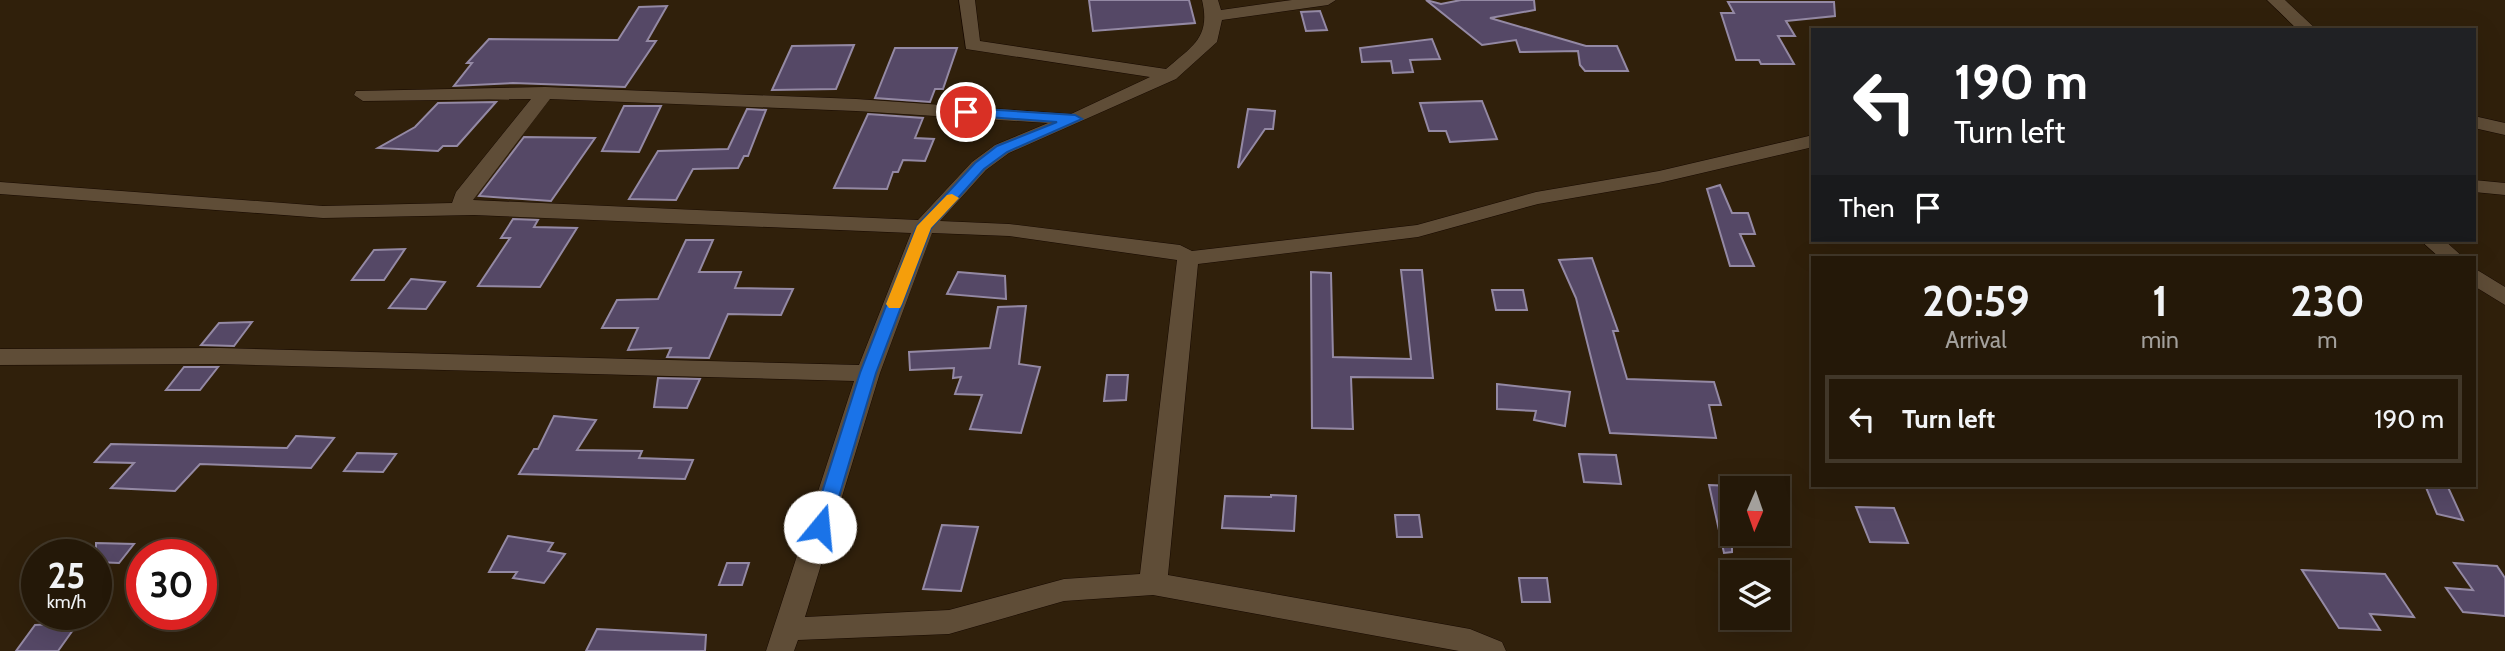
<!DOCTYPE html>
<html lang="en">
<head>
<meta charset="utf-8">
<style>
  body { margin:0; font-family:Cabin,sans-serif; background:#302516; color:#f1f3f6; height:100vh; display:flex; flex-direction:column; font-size:26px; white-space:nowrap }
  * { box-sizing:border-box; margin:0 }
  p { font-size:23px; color:#a3a09c }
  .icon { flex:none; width:38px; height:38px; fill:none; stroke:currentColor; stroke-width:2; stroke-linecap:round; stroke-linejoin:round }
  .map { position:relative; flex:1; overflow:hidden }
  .sheet { position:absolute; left:1811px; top:256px; width:665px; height:231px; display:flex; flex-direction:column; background:#241808; border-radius:0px; box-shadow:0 7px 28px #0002,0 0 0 2px #413729 }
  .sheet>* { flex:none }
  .top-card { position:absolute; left:1811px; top:28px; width:665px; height:214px; border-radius:0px; box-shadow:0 7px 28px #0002,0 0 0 2px #413729; background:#202124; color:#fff; overflow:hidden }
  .needle { width:46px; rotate:182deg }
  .tools { position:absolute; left:1720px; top:476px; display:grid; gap:14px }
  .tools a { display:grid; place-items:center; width:70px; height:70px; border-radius:0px; background:#241808; box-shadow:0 7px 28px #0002,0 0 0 2px #413729; font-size:35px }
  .speed { position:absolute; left:21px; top:539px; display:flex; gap:14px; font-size:35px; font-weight:700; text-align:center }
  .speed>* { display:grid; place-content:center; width:91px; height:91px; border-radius:50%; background:#241808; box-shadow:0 7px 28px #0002,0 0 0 2px #413729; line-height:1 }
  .speed small { font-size:18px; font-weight:400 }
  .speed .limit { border:10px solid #d22; background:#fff; color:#111 }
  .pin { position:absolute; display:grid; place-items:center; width:60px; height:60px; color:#fff; margin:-30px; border:4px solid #fff; border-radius:50%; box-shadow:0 2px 7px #0007 }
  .me { position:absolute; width:77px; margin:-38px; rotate:17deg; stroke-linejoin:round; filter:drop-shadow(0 0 5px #0008) }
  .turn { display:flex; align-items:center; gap:24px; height:147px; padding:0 28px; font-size:32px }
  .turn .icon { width:91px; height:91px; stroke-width:2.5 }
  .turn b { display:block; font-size:49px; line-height:60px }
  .then { display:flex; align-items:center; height:66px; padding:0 28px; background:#0003; gap:14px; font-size:26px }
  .eta { display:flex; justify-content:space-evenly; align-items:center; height:119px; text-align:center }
  .eta b { font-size:42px; font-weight:700; line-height:49px }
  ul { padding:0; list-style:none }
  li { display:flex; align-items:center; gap:21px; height:88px; margin:0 14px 10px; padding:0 14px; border:4px solid #413729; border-radius:0px }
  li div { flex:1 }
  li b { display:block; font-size:26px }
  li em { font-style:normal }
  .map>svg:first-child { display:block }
  .building { fill:#554866; stroke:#9489a4; stroke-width:2 }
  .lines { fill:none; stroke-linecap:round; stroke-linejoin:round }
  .street-casing { stroke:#170900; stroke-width:1 }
  .street { fill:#5f4d37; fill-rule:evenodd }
  .route { fill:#1a73e8; stroke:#114b97; stroke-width:2 }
  .slow { fill:#f59e0b }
</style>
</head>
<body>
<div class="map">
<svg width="2505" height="651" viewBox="0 0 2505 651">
  <rect width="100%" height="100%" fill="#30200b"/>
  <g class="building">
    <path d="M1089,0H1189L1195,23L1093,31Z"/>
    <path d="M1426,0L1441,4L1461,0H1534L1535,10L1490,18L1586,46H1617L1628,71H1585L1580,65L1578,51L1520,52L1516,40L1482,45Z"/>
    <path d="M1728,2H1834L1835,16L1786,21L1795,36H1778L1794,64H1761L1759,60H1736L1721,13H1734Z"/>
    <path d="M667,6L647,41H656L625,87L513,83L454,86L472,63H467L489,39L618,40L639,7Z"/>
    <path d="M1320,11L1327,30L1306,31L1301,12Z"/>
    <path d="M1432,39L1440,59L1410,60L1413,72L1393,73L1391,61L1362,62L1360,48Z"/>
    <path d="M854,45L836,89L772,90L792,46Z"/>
    <path d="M895,48H957L943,89H935L930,102L875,98Z"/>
    <path d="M1482,101L1497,139L1450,142L1446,131H1429L1420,103Z"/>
    <path d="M496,102L457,146H443L438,151L378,148L415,127L438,103Z"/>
    <path d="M624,106H661L639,152L602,151Z"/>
    <path d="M747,109L766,110L748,156H744L738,168L693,169L676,200L629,199L658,151L728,149Z"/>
    <path d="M1248,109L1275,111L1273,129H1265L1238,168Z"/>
    <path d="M868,114L923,118L915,138L934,139L925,161L903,160L898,172H893L887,189L834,188Z"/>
    <path d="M524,137L595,138L551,201L479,196Z"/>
    <path d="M1720,185L1732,213H1748L1755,234H1740L1754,266H1730L1707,189Z"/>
    <path d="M513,219L538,220L534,227L577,228L540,287L478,286L510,238H501Z"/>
    <path d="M686,240H713L699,272H741L735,288L793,289L781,315L728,314L709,358L667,357L671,348L628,350L638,328H602L617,300L658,299Z"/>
    <path d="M405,249L384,280H352L374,250Z"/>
    <path d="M1592,258L1618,331H1613L1627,379L1714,382L1721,405H1709L1716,438L1610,433L1576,298L1559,260Z"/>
    <path d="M1401,270H1422L1433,378L1351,377L1353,429L1312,428L1311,272L1331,273L1333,357L1411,359Z"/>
    <path d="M958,272L1005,276L1006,299L947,294Z"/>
    <path d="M411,279L445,282L426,309L389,308Z"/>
    <path d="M1492,290H1523L1527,310H1496Z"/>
    <path d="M1026,306L1019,364L1040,367L1021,433L970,429L982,395L955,394L961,377L953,378L954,368L910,370L909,352L990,348L998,307Z"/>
    <path d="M252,322L234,346L201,345L219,323Z"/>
    <path d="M184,367H218L200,390H166Z"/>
    <path d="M1107,375H1128L1126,400L1104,401Z"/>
    <path d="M658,378L700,379L687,408L654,407Z"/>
    <path d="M1497,384L1570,392L1565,426L1534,420L1536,411L1497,409Z"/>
    <path d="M554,416L596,420L577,450L642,451L639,458L693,460L685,479L519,474L534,449H538Z"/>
    <path d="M296,436L334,438L311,468L200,464L175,491L111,488L134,463L95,462L111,444L287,448Z"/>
    <path d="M357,453L396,454L383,472L344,471Z"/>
    <path d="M1579,454L1616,455L1621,484L1584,482Z"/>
    <path d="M1709,485L1732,486V552L1724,553Z"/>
    <path d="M2425,485H2447L2463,520L2437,514Z"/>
    <path d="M1271,495L1296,496L1294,531L1222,528L1225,496L1271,497Z"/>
    <path d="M1856,507L1894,508L1908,543L1870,542Z"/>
    <path d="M1395,515H1419L1422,537H1397Z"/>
    <path d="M942,525L978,527L961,591L923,589Z"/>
    <path d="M508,536L553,543L548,551L565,554L544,583L513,578L517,572H489Z"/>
    <path d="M96,543L134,544L119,563L96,562Z"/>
    <path d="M727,563H749L742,585H719Z"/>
    <path d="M2454,563L2497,566L2505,578V616L2463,612L2446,588L2473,590Z"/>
    <path d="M2302,570L2385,574L2414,617L2370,614L2380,630L2339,628Z"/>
    <path d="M1519,578H1547L1550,602H1522Z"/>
    <path d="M78,623L58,651H16L35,625Z"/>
    <path d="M597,629L706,635L705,651H586Z"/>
  </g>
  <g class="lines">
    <g class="street-casing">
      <g id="street">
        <path d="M959,0H975L980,41L1166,69C1192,46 1211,38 1202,0H1218L1221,10L1292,0H1336L1328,5L1222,20L1217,42L1176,79L1009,153L986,170L940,221L1009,224L1180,245L1192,251L1417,225L1536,192L1659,171L1813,135V147L1659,183L1538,204L1418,237L1198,264L1168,575L1470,629L1502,642L1506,651H1459L1153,595L1064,601L949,634L798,640L794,651H766L854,381L220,364L0,365V349L220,348L859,365L911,233L474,215L323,218L0,194V182L323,206L452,203L456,192L531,99L363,101L354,95L356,91L545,87L856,99L1071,114L1150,77L966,49ZM550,99L856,111L1048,123L995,145L972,162L918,220L473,200ZM932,233L1009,236L1177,260L1140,574L1064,579L949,610L805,617L880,373Z"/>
        <path d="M2267,0H2285L2317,30H2298Z"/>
        <path d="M2474,116L2505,123V135L2474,128Z"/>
        <path d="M2474,180L2505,183V195L2474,192Z"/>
        <path d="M2420,240H2444L2463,257H2439Z"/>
        <path d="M2474,268L2505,287V305L2474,286Z"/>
      </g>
    </g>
    <use href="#street" class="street"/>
  </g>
  <path class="route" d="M966,108L1075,115L1082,119L1007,152L984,169L931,228L876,373L830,527L827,532H814L811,527L860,373L917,226L975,163L997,146L1057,122L961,115L959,112Z"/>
  <path class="slow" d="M952,194L959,198L931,228L902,304L900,308H889L886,304L917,226L947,195Z"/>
</svg>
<div class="tools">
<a><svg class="needle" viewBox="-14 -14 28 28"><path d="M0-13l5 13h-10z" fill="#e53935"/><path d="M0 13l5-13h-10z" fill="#a3a09c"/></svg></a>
<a><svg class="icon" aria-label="layers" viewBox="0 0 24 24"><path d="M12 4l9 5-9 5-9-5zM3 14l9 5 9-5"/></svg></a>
</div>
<div class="speed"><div>25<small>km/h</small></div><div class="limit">30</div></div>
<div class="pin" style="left:966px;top:112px;background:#d93025"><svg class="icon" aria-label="arrive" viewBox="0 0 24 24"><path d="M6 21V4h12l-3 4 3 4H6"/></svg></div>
<svg class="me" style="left:820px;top:527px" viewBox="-20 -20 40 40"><circle r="19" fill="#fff"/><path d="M0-13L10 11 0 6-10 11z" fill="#1a73e8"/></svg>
<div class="top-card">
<div class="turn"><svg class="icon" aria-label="left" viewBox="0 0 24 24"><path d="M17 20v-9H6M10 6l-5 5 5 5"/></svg><div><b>190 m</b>Turn left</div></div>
<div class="then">Then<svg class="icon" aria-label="arrive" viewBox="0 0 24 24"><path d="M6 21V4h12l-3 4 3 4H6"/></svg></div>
</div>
<section class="sheet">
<div class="eta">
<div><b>20:59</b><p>Arrival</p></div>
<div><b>1</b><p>min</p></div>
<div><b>230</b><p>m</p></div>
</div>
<ul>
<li><svg class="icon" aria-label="left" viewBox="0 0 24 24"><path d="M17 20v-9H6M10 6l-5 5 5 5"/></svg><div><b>Turn left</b></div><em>190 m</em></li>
</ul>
</section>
</div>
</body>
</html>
